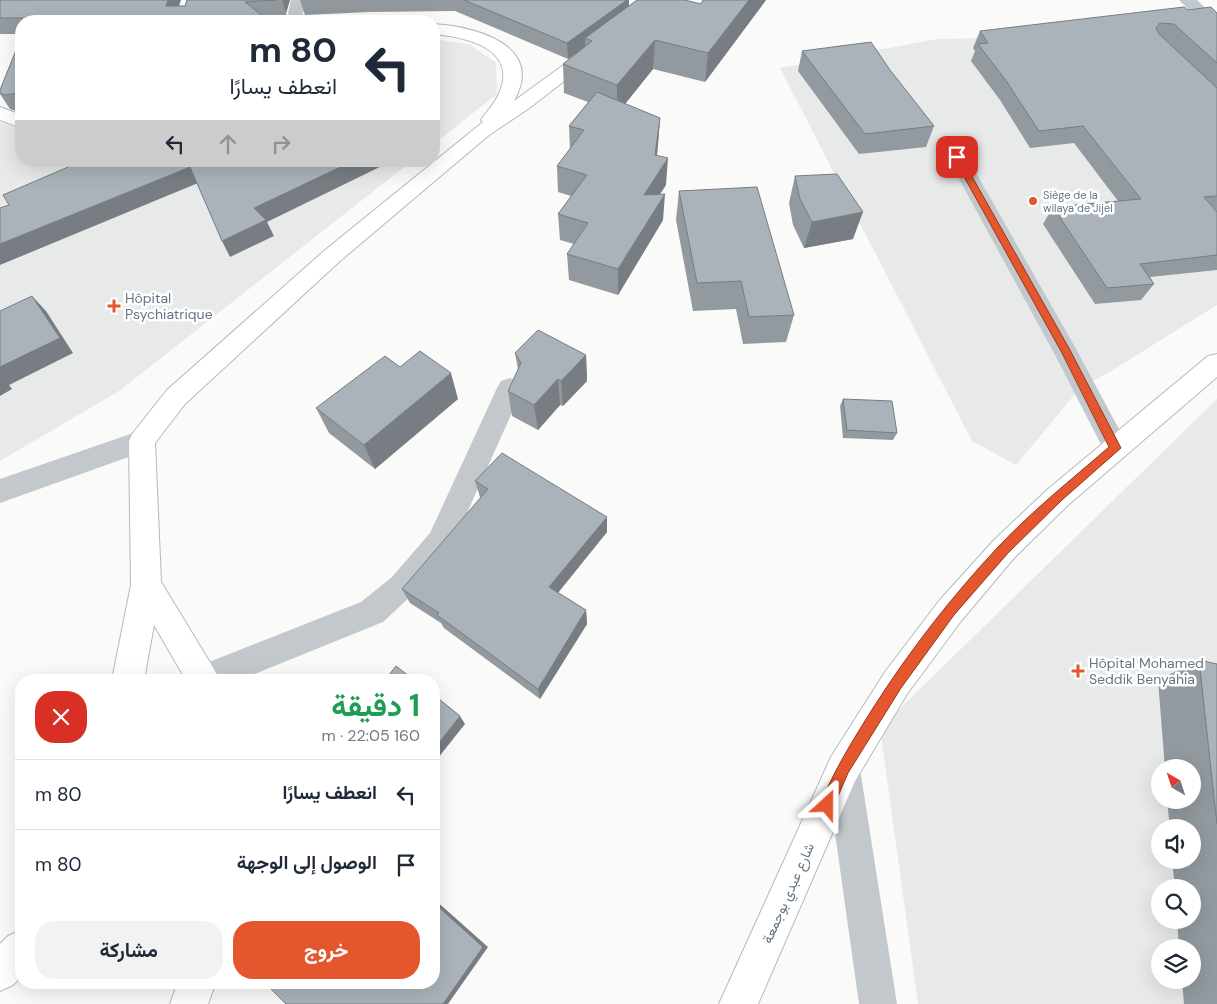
<!DOCTYPE html>
<html lang="ar">
<head>
<meta charset="utf-8">
<style>
  body { margin:0; font-family:"DM Sans",Vazirmatn,sans-serif; background:#f2f2f3; color:#1f2937; direction:rtl; height:100vh; display:flex; flex-direction:column; font-size:19px; white-space:nowrap }
  * { box-sizing:border-box; margin:0 }
  p { font-size:16px; color:#747a83 }
  .icon { flex:none; width:28px; height:28px; fill:none; stroke:currentColor; stroke-width:2; stroke-linecap:round; stroke-linejoin:round }
  .map { position:relative; flex:1; overflow:hidden; direction:ltr }
  .side { position:absolute; left:15px; top:674px; width:425px; height:315px; display:flex; flex-direction:column; background:#fff; border-radius:20px; box-shadow:0 5px 20px #0002; direction:rtl }
  .side>* { flex:none }
  .top-card { position:absolute; left:15px; top:15px; width:425px; height:152px; border-radius:20px; box-shadow:0 5px 20px #0002; direction:rtl; background:#fff; color:#1f2937; overflow:hidden }
  .needle { width:32px; rotate:321deg }
  .buttons { position:absolute; left:1151px; top:759px; display:grid; gap:10px }
  .buttons a { display:grid; place-items:center; width:50px; height:50px; border-radius:50%; background:#fff; box-shadow:0 5px 20px #0002; font-size:25px }
  .pin { position:absolute; display:grid; place-items:center; width:42px; height:42px; color:#fff; margin:-21px; border-radius:10px; box-shadow:0 2px 8px #0006 }
  .me { position:absolute; width:55px; margin:-28px; rotate:24deg; stroke-linejoin:round; filter:drop-shadow(0 0 4px #0008) }
  .turn { display:flex; align-items:center; gap:18px; height:105px; padding:0 20px; font-size:22px }
  .turn .icon { width:65px; height:65px; stroke-width:2.5 }
  .turn b { display:block; font-size:35px; line-height:42px }
  .lanes { display:flex; align-items:center; height:48px; padding:0 20px; background:#0003; justify-content:center; gap:25px; direction:ltr }
  .lanes .off { opacity:.35 }
  .round { display:grid; place-items:center; flex:none; width:52px; height:52px; border-radius:20px; background:#f2f2f3 }
  .summary { display:flex; align-items:center; justify-content:space-between; height:85px; padding:0 20px }
  h1 { font-size:30px; font-weight:700; line-height:38px; color:#1e9e55 }
  .cta { display:flex; gap:10px; margin-top:auto; padding:10px 20px }
  .cta a { flex:1; height:58px; border-radius:20px; background:#e4572e; color:#fff; font-size:20px; font-weight:700; line-height:58px; text-align:center }
  .cta a+a { background:#f2f2f3; color:#1f2937 }
  ul { padding:0; list-style:none }
  li { display:flex; align-items:center; gap:15px; height:70px; padding:0 20px; border-top:1px solid #e0e1e3 }
  li div { flex:1 }
  li b { display:block; font-size:19px }
  li em { font-style:normal }
  .map>svg:first-child { display:block }
  .built { fill:#e8e9e9; fill-rule:evenodd }
  .lines { fill:none; stroke-linecap:round; stroke-linejoin:round }
  .secondary-casing { stroke:#b3babf; stroke-width:2 }
  .street { fill:#c3c8cc; fill-rule:evenodd }
  .secondary { fill:#fff; fill-rule:evenodd }
  .wall { fill:#929a9f }
  .shaded-wall { fill:#777d82 }
  .building { fill:#aab3b9; stroke:#777d82 }
  .route { fill:#e4572e; stroke:#94391e }
  .poi-dot { fill:#e4572e; stroke:#fff; stroke-width:2 }
  .labels { text-anchor:middle; dominant-baseline:central; stroke-width:5; stroke-linejoin:round; paint-order:stroke }
  .far-poi-label { font-size:11px; fill:#657683; stroke:#fff; text-anchor:start }
  .poi-label { font-size:14px; fill:#657683; stroke:#fff; text-anchor:start }
  .street-label { font-size:14px; fill:#657683; stroke:#fff }
</style>
</head>
<body>
<div class="map">
<svg width="1217" height="1004" viewBox="0 0 1217 1004">
  <rect width="100%" height="100%" fill="#fafaf8"/>
  <g class="built">
    <path d="M1122,36L1217,134V305L1108,373L1080,388L1016,465L972,441L780,68L937,39Z"/>
    <path d="M434,39L469,44L496,63L497,94L434,144Z"/>
    <path d="M0,122L21,130V161H412L119,391L0,461Z"/>
    <path d="M1217,399V1004H918L880,728ZM1160,768H1192V800H1160ZM1160,828H1192V860H1160ZM1160,888H1192V920H1160ZM1160,948H1192V980H1160Z"/>
  </g>
  <g class="lines">
    <g class="secondary-casing">
      <g id="secondary">
        <path d="M434,24C476,27 545,45 514,101L587,48L593,47L599,48L602,52L528,109L489,135L340,261L185,404L155,443L161,582L214,669L219,680H186L154,625L144,680H112L131,585L129,441L133,433L167,390L324,251L483,122L481,120C488,110 496,102 500,91C517,48 465,37 434,34Z"/>
        <path d="M0,107L21,115V128L0,120Z"/>
        <path d="M1217,354V377L1068,505L1014,558L961,621L907,694L855,781L758,1004H719L831,757L885,672L939,601L994,540L1048,489L1208,356Z"/>
        <path d="M21,930V977L13,985L0,991V944L8,936Z"/>
        <path d="M178,982H216L208,1004H170Z"/>
      </g>
    </g>
    <g class="street">
      <path d="M291,0H307L302,17H290L288,13Z"/>
      <path d="M1179,0H1197L1217,19V33L1211,32Z"/>
      <path d="M957,151L964,153L967,157L1075,347L1129,448L1125,456L1116,459L1107,456L1054,353L947,157L950,153Z"/>
      <path d="M510,378L519,381L523,388L454,542L450,551L412,595L383,622L240,680H186L191,669L361,602L392,577L430,533L497,388L501,381Z"/>
      <path d="M142,430L151,433L155,441L151,449L0,503V479Z"/>
      <path d="M843,752L855,757L860,769L897,1004H859L826,769L831,757Z"/>
    </g>
    <use href="#secondary" class="secondary"/>
  </g>
  <g class="wall">
    <path d="M0,0L185,6L187,0H290L286,13L287,16L264,17L269,21H21V34H0Z"/>
    <path d="M300,0H629V6L701,4L703,0H766L705,82L653,69L625,104L660,118L657,156L666,185L660,194L663,220L618,295L569,280L567,254L574,244L560,240L558,214L571,196L558,192L557,166L570,149L569,126L588,102L564,93L563,64L582,49L568,59L455,11L369,12L305,15Z"/>
    <path d="M1217,13V211H1216L1217,212V270L1150,277L1154,284L1141,300L1095,304L1043,224L1053,207L1118,201L1074,143L1030,148L1000,100L971,61L975,51L973,48L980,31Z"/>
    <path d="M21,38V111H16L10,109L0,94V90Z"/>
    <path d="M802,51L890,70L934,126L926,147L859,154L798,71Z"/>
    <path d="M795,176L853,239L804,248L793,225L789,203Z"/>
    <path d="M679,191L794,315L786,342L743,344L736,309L693,311L676,220Z"/>
    <path d="M515,353L586,355L587,381L563,406L560,405L538,430L512,416L508,391L518,369Z"/>
    <path d="M458,399L375,469L329,433L316,408Z"/>
    <path d="M843,399L897,433L893,440L843,438L840,406Z"/>
    <path d="M475,481L607,517V532L558,593L586,610L587,624L540,699L444,628L441,623L410,603L402,589L481,498L480,497Z"/>
    <path d="M1199,660L1217,664V1004H1184L1182,980H1192V948H1179L1177,920H1192V888H1175L1172,860H1192V828H1170L1167,800H1192V768H1165L1158,680Z"/>
  </g>
  <g class="shaded-wall">
    <path d="M168,0H181L174,21L166,6Z"/>
    <path d="M282,0H290L286,13Z"/>
    <path d="M627,0H629L628,15L592,41L585,38V47L568,59L567,43Z"/>
    <path d="M749,0H766L705,82L708,53Z"/>
    <path d="M655,40L653,69L617,114V85Z"/>
    <path d="M660,118L658,145L654,179L668,158L666,185L642,221L644,195L655,155Z"/>
    <path d="M353,161H392L267,222L274,236L230,257L222,241L254,208Z"/>
    <path d="M190,167L198,183L0,265V244Z"/>
    <path d="M665,194L663,220L618,295V269Z"/>
    <path d="M863,212L853,239L804,248L812,222Z"/>
    <path d="M32,296L46,311L73,353L9,385L12,389L0,396V367Z"/>
    <path d="M586,355L587,381L563,406L561,381Z"/>
    <path d="M451,373L458,399L375,469L364,445Z"/>
    <path d="M558,379L560,405L538,430L534,405Z"/>
    <path d="M607,517V532L551,601L549,587Z"/>
    <path d="M586,610L587,624L540,699L538,689Z"/>
    <path d="M460,716L465,724L434,763V749Z"/>
    <path d="M434,899L488,947L448,1004H443Z"/>
  </g>
  <g class="building">
    <path d="M0,0H168L166,6H185L187,0H277L245,2L269,21H28L30,18H0Z"/>
    <path d="M464,0H627L567,43Z"/>
    <path d="M637,0H685L701,4L703,0H749L708,53L655,40L617,85L563,64L592,41L585,38Z"/>
    <path d="M1184,7L1188,10L1211,7L1217,13V63L1174,24L1160,23L1156,28L1159,34L1217,88V196L1204,197L1217,212V255L1140,264L1154,284L1107,288L1053,207L1141,199L1083,126L1039,131L1007,82L978,44L988,43L980,31Z"/>
    <path d="M21,38V93L4,95L0,93V90Z"/>
    <path d="M871,42L890,70L934,126L865,134L802,51Z"/>
    <path d="M597,92L660,118L655,155L668,158L644,195L665,194L618,269L567,254L588,223L558,214L587,175L557,166L584,130L569,126Z"/>
    <path d="M82,161H353L254,208L266,220L222,241L190,167L0,244V208L9,205L3,195Z"/>
    <path d="M837,174L863,212L812,222L800,199L795,176Z"/>
    <path d="M757,187L794,315L749,317L741,281L697,283L679,191Z"/>
    <path d="M32,296L60,338L0,367V311Z"/>
    <path d="M538,330L586,355L561,381L558,379L534,405L508,391L521,363L515,353Z"/>
    <path d="M420,351L451,373L364,445L316,408L385,356L400,367Z"/>
    <path d="M843,399L892,401L897,433L847,430Z"/>
    <path d="M502,453L607,517L549,587L586,610L538,689L437,615L439,613L402,589L488,489L475,481Z"/>
    <path d="M1199,660L1217,664V824Z"/>
    <path d="M396,666L414,680H385Z"/>
    <path d="M434,695L460,716L434,749Z"/>
    <path d="M434,903L483,947L443,1004H286L266,984L267,982H434Z"/>
  </g>
  <path class="route" d="M954,155L961,157L1070,350L1121,448L1062,500L1008,553L954,615L901,688L848,773L832,810L827,812L822,810L820,805C834,770 853,740 873,708C910,650 952,596 999,546C1033,510 1072,479 1109,447L1062,353L953,157Z"/>
  <g class="poi-dot">
    <circle cx="1033" cy="201" r="5"/>
    <path d="M111.5 298.5h5v5h5v5h-5v5h-5v-5h-5v-5h5z"/>
    <path d="M1075.5 663.5h5v5h5v5h-5v5h-5v-5h-5v-5h5z"/>
  </g>
  <g class="labels">
    <g class="far-poi-label">
      <text x="1043" y="195">Siège de la<tspan x="1043" dy="13">wilaya de Jijel</tspan></text>
    </g>
    <g class="poi-label">
      <text x="125" y="298">Hôpital<tspan x="125" dy="16">Psychiatrique</tspan></text>
      <text x="1089" y="663">Hôpital Mohamed<tspan x="1089" dy="16">Seddik Benyahia</tspan></text>
    </g>
    <g class="street-label">
      <text transform="translate(788 893) rotate(-66)">شارع عبدي بوجمعة</text>
    </g>
  </g>
</svg>
<div class="buttons">
<a><svg class="needle" viewBox="-14 -14 28 28"><path d="M0-13l5 13h-10z" fill="#e53935"/><path d="M0 13l5-13h-10z" fill="#747a83"/></svg></a>
<a><svg class="icon" aria-label="sound" viewBox="0 0 24 24"><path d="M4 9h4l5-4v14l-5-4H4zM17 9q2 3 0 6"/></svg></a>
<a><svg class="icon" aria-label="search" viewBox="0 0 24 24"><circle cx="10" cy="10" r="6"/><path d="M15 15l6 6"/></svg></a>
<a><svg class="icon" aria-label="layers" viewBox="0 0 24 24"><path d="M12 4l9 5-9 5-9-5zM3 14l9 5 9-5"/></svg></a>
</div>
<div class="pin" style="left:957px;top:157px;background:#d93025"><svg class="icon" aria-label="arrive" viewBox="0 0 24 24"><path d="M6 21V4h12l-3 4 3 4H6"/></svg></div>
<svg class="me" style="left:827px;top:805px" viewBox="-20 -20 40 40"><path d="M0-17L14 15 0 8-14 15z" fill="#e4572e" stroke="#fff" stroke-width="4"/></svg>
<div class="top-card">
<div class="turn"><svg class="icon" aria-label="left" viewBox="0 0 24 24"><path d="M17 20v-9H6M10 6l-5 5 5 5"/></svg><div><b>80 m</b>انعطف يسارًا</div></div>
<div class="lanes"><svg class="icon" aria-label="left" viewBox="0 0 24 24"><path d="M17 20v-9H6M10 6l-5 5 5 5"/></svg><svg class="icon off" aria-label="ahead" viewBox="0 0 24 24"><path d="M12 20V5M6 11l6-6 6 6"/></svg><svg class="icon off" aria-label="right" viewBox="0 0 24 24"><path d="M7 20v-9h11M14 6l5 5-5 5"/></svg></div>
</div>
<section class="side">
<div class="summary"><div><h1>1 دقيقة</h1><p>160 m · 22:05</p></div><a class="round" style="background:#d93025;color:#fff"><svg class="icon" aria-label="close" viewBox="0 0 24 24"><path d="M6 6l12 12M18 6L6 18"/></svg></a></div>
<ul>
<li><svg class="icon" aria-label="left" viewBox="0 0 24 24"><path d="M17 20v-9H6M10 6l-5 5 5 5"/></svg><div><b>انعطف يسارًا</b></div><em>80 m</em></li>
<li><svg class="icon" aria-label="arrive" viewBox="0 0 24 24"><path d="M6 21V4h12l-3 4 3 4H6"/></svg><div><b>الوصول إلى الوجهة</b></div><em>80 m</em></li>
</ul>
<div class="cta"><a>خروج</a><a>مشاركة</a></div>
</section>
</div>
</body>
</html>
